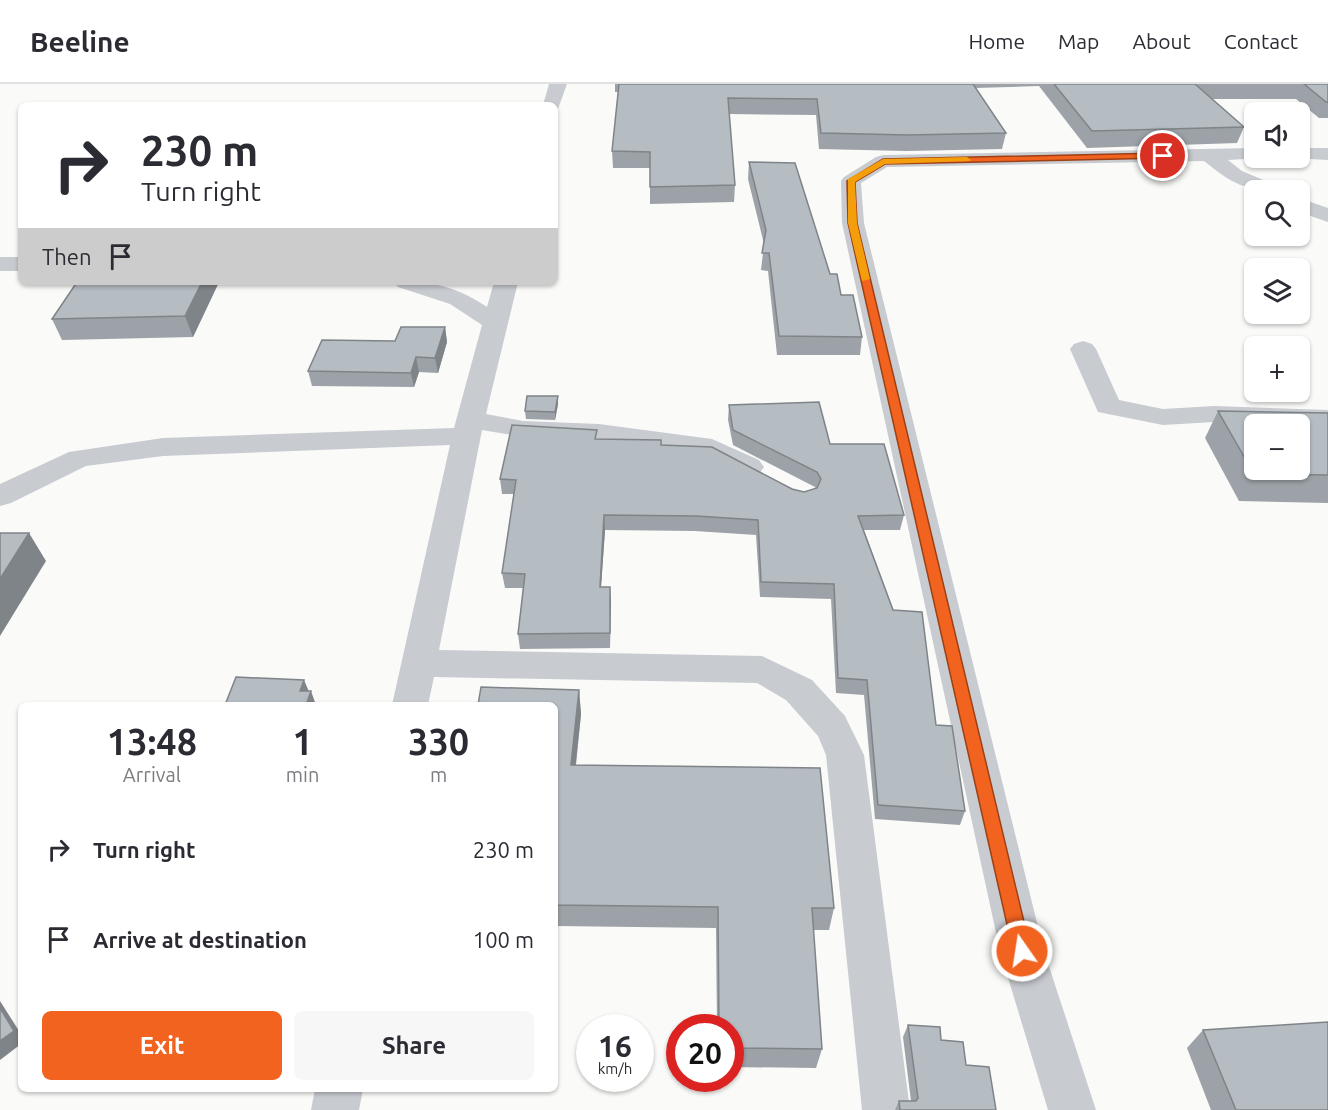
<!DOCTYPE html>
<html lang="en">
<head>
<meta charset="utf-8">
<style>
  body { margin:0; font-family:Ubuntu,sans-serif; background:#f7f7f7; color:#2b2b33; height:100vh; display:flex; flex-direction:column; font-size:22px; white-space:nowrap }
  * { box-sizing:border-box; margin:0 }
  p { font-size:20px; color:#7c7c81 }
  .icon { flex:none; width:33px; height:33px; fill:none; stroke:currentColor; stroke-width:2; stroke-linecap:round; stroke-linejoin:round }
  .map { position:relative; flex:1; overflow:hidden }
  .side { position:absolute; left:18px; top:618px; width:540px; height:390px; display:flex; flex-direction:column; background:#fff; border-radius:9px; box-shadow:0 2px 4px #0004 }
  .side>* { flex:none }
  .top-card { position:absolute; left:18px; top:18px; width:540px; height:183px; border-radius:9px; box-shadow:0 2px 4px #0004; background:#fff; color:#2b2b33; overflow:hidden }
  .tools { position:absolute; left:1244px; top:18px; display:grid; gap:12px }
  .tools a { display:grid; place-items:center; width:66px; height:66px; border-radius:9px; background:#fff; box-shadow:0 2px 4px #0004; font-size:30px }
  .speed { position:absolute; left:576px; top:930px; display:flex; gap:12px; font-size:30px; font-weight:700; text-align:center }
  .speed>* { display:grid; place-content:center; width:78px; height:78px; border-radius:50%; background:#fff; box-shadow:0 2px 4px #0004; line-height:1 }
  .speed small { font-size:15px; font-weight:400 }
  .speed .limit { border:9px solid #d22; background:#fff; color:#111 }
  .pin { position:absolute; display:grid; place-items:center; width:51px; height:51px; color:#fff; margin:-26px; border:3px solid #fff; border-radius:50%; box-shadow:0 2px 6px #0007 }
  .me { position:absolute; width:66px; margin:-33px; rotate:347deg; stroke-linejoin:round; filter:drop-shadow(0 0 4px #0008) }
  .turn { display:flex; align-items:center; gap:21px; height:126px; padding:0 24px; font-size:27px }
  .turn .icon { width:78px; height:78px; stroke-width:2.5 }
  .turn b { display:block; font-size:42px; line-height:51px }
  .then { display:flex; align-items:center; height:57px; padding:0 24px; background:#0003; gap:12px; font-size:22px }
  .eta { display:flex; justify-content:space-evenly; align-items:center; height:102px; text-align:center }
  .eta b { font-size:36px; font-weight:700; line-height:42px }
  .primary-button { display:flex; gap:12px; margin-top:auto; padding:12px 24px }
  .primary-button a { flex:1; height:69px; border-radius:9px; background:#f26320; color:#fff; font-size:24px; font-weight:700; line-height:69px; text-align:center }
  .primary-button a+a { background:#f7f7f7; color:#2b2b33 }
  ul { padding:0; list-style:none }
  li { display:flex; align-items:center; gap:18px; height:90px; padding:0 24px }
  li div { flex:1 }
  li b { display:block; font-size:22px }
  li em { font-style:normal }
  header { display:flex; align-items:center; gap:36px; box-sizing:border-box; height:84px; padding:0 30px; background:#fff; border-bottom:2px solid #e1e1e2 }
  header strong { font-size:28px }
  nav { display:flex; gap:33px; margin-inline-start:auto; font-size:21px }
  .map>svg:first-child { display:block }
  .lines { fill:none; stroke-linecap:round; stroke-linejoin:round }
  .minor { fill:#c8cbd0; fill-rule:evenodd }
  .wall { fill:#9ca2a7 }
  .shaded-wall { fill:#7f8488 }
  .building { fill:#b5bcc2; stroke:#7f8488; stroke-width:1.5; fill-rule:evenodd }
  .route { fill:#f26320; stroke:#9d4015; stroke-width:1.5 }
  .slow { fill:#f59e0b }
</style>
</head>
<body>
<header>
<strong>Beeline</strong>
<nav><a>Home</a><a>Map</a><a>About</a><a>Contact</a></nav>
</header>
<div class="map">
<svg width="1328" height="1026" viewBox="0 0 1328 1026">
  <rect width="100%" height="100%" fill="#fafaf8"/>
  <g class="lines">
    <g class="minor">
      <path d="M549,0H567L558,25L555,26V21H543Z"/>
      <path d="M1254,64V74H1261L1228,76L1242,87L1277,102L1280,106C1242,106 1233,100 1204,77L887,83L861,99L864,139L1044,867L1096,1026H1048L1000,867L842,139L841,97L844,93L876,73L883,71Z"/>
      <path d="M1299,64H1328V76L1292,74H1299Z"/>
      <path d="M1299,114L1328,124V138L1299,128Z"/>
      <rect x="0" y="173" width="21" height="14"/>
      <path d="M394,198C435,198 453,201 487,223L494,198H518L486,330L523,337L599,340L712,355L759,376L764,383L759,390L749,392L739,390L705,372L599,358L523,353L482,346L439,566L762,572L812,596L845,632L864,671L910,1026H862L826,671L818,652L786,616L757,599L434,593L428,621H392L450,361L163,372L86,382L11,419L0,422V400L69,368L163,354L454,344L482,241L450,220L398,203Z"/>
      <path d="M1083,257L1092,260L1096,265L1119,316L1163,325L1214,322L1328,326V342L1214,338L1163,341L1098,328L1070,265L1074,260Z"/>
      <path d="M315,1005H363L359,1026H311Z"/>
    </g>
  </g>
  <g class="wall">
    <path d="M615,0H1328V34H1319L1296,15H1212L1244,43L1237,59L1087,64L1039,2L975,4L1006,49L1002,65L906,67L819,65L816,31L729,30L735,101L734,118L650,120V84H613L612,67L618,8H615Z"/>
    <path d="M749,78L830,190L862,253L860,271H777L768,187L761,186L764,160L748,95Z"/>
    <path d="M219,198L193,253L62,256L52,235Z"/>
    <path d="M445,243L447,258L438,289L419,288L414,303L312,302L308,287L395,257Z"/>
    <path d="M558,320L555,336L526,335L525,327Z"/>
    <path d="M729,321L830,360L904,431L900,446H864L936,641L965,727L960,741L875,735L864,611L836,609L831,515L760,513L756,451L695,447L605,446L601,503H610V564L520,565L518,550L523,504H505L502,489L514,410H502L500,395L597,355L661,361L792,405L804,408L816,405L815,403L733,361L728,336Z"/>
    <path d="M1218,327L1328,329V419L1239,417L1205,354Z"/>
    <path d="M579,606L581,630L576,681L834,824L829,846H813L822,965L816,984L730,983V944H717L716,844L556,842L555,836V621Z"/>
    <path d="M908,941L941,956L966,981L996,1026H895L899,1017H911L903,953Z"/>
    <path d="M1203,946L1328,1026H1211L1187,964Z"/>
  </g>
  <g class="shaded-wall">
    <path d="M202,198H219L193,253L185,232Z"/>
    <path d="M445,243L447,258L438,289L435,274Z"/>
    <path d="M416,273L419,288L414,303L411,289Z"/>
    <path d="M558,312V320L555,336V328Z"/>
    <path d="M604,431L605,446L600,517V503Z"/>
    <path d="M29,449L46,477L0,552V495Z"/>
    <path d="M610,503L611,517L610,564Z"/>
    <path d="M304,596L310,610L311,607L316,621H306L300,607Z"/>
    <path d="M579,606L581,630L573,705L571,681Z"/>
    <path d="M0,917L21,950V960L0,976Z"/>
  </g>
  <g class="building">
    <path d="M619,0H973L1006,49L908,51L821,49L817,15L728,14L735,101L650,103V68L612,67Z"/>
    <path d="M1054,0H1195L1244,43L1092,47Z"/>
    <path d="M1304,0H1328V18H1326Z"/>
    <path d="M749,78L795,79L830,190H837L841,211H853L862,253L779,252L769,169H762L766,146Z"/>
    <path d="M77,198H202L185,232L52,235Z"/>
    <path d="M401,243H445L435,274L416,273L411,289L308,287L322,256L395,257Z"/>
    <path d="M527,312H558L555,328L525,327Z"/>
    <path d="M819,318L830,360H884L904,431L858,432L893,526L922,528L936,641L952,642L965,727L878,721L867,596L838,594L834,500L761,498L758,436L696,432L604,431L600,503H610V549L518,550L525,490L502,489L516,396L500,395L512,341L597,346L595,355L661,356V361L712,363L792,405L804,408L817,404L821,395L817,388L733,346L729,321Z"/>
    <path d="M1218,327L1328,329V391L1254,390ZM1254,340H1299V386H1254Z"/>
    <path d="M0,449H29L0,495Z"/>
    <path d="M236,593L304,596L300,607H311L306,621H225Z"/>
    <path d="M481,603L579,606L571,681L820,684L834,824H812L822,965L730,964V944H719L718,823L555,821V621H478Z"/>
    <path d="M0,924L14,947L0,957Z"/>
    <path d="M1328,938V1026H1236L1203,946Z"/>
    <path d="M908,941L940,943L941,956L963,958L966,981L989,983L996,1026H900L899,1017H916L918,1014Z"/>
  </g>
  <path class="route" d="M1163,69L1166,70V74L885,80L855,98L857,139L1031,867L1028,873L1022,876L1016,873L1013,867L848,139L847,97L883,75Z"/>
  <path class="slow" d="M967,73L971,76L970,77L885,80L855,98L857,139L870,195L862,197L848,139V95L883,75Z"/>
</svg>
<div class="tools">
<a><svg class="icon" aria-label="sound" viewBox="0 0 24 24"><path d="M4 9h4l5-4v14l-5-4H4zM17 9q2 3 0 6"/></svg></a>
<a><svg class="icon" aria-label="search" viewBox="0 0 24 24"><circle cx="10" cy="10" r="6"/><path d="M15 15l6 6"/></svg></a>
<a><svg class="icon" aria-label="layers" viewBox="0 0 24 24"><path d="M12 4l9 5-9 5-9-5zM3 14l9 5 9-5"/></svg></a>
<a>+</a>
<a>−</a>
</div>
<div class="speed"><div>16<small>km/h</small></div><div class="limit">20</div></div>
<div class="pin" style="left:1163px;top:72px;background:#d93025"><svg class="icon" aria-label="arrive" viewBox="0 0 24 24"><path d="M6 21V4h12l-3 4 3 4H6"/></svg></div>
<svg class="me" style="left:1022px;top:867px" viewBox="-20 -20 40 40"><circle r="17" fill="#f26320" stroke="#fff" stroke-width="3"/><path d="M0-11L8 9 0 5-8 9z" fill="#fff"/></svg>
<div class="top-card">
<div class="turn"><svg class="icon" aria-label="right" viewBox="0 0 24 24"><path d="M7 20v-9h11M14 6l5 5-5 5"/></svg><div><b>230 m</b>Turn right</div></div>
<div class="then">Then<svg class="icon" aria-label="arrive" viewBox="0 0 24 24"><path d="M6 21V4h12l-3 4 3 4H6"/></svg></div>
</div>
<section class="side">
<div class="eta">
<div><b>13:48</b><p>Arrival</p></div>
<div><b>1</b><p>min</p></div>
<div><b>330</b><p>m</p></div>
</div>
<ul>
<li><svg class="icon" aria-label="right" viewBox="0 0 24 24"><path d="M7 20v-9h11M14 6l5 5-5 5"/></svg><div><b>Turn right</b></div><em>230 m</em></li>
<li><svg class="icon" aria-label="arrive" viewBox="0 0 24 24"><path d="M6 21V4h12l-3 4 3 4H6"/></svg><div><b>Arrive at destination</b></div><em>100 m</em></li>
</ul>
<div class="primary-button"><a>Exit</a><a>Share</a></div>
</section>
</div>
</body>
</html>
